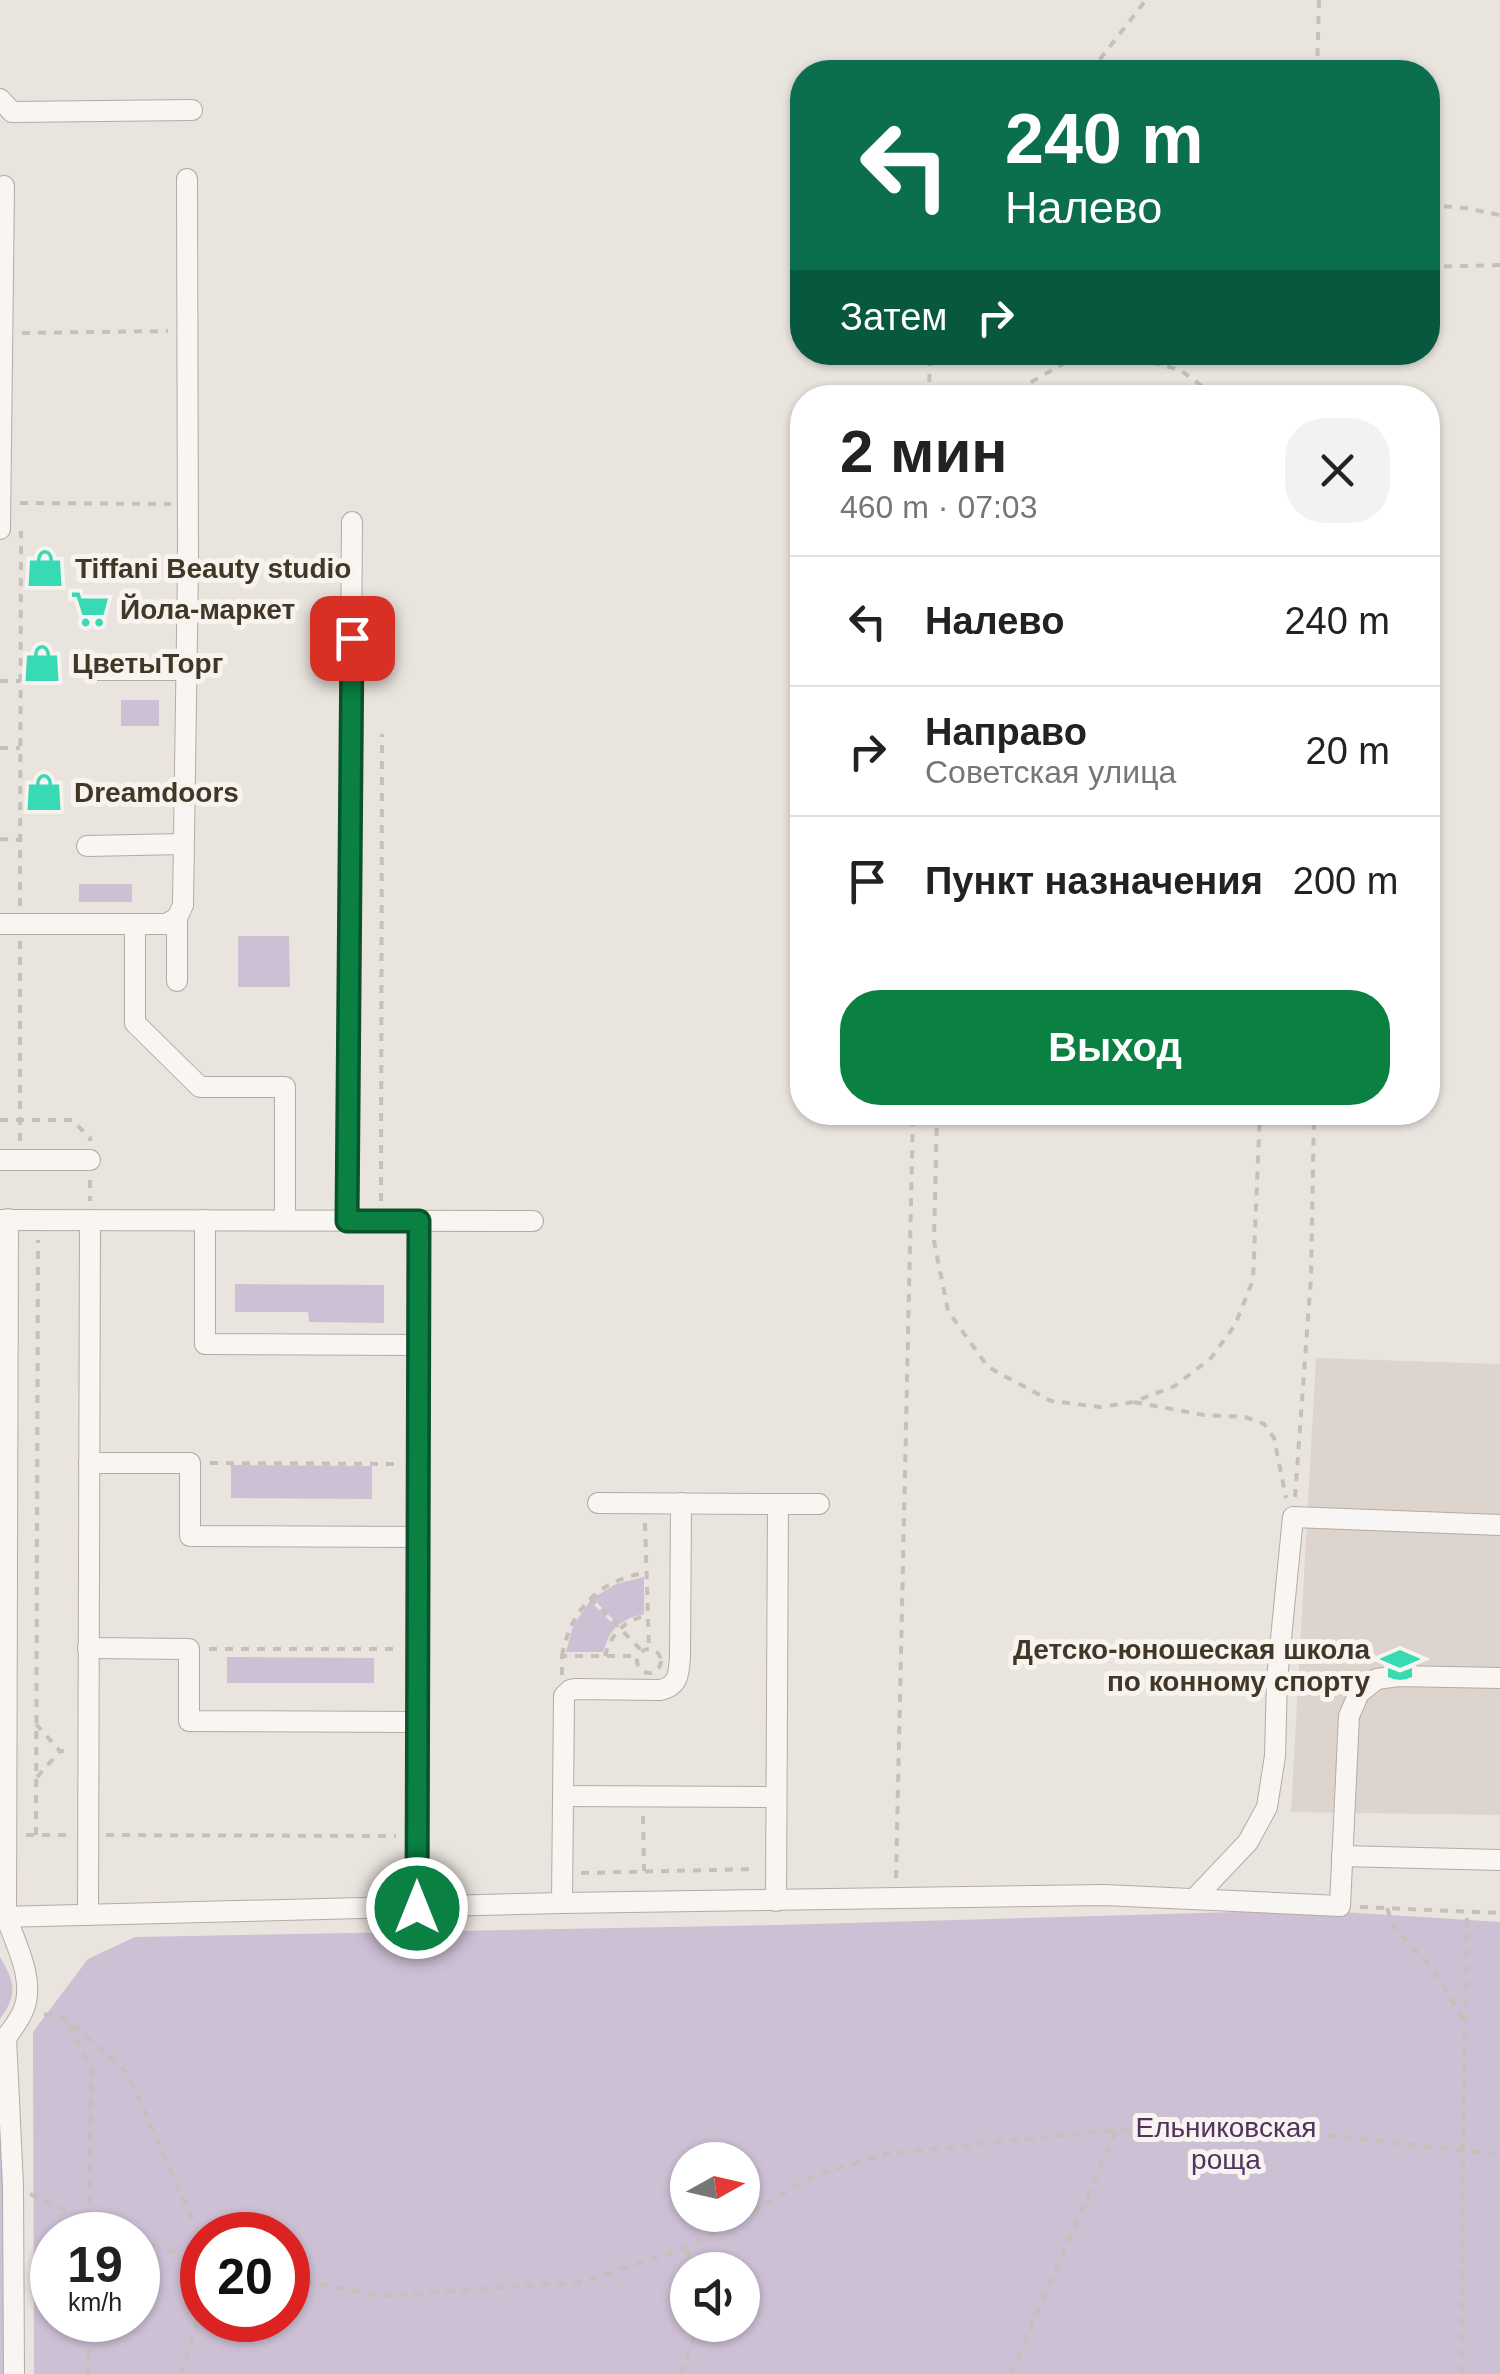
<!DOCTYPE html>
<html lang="ru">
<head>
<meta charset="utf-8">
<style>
  body { margin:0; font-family:Helvetica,sans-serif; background:#f2f2f2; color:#222; height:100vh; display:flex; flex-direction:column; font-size:38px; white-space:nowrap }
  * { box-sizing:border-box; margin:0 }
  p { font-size:32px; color:#767676 }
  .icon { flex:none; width:55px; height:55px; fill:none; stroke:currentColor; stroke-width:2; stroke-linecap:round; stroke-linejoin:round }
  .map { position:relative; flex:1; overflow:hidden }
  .panel { position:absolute; left:790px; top:385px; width:650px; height:740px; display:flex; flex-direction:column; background:#fff; border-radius:40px; box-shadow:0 2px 8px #0004 }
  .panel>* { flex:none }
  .banner { position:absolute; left:790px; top:60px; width:650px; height:305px; border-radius:40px; box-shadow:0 2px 8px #0004; background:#0b6e4f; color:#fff; overflow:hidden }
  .needle { width:65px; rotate:82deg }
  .controls { position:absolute; left:670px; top:2142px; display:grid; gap:20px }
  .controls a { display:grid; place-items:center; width:90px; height:90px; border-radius:50%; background:#fff; box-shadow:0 2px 8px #0004; font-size:50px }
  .speed { position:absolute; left:30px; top:2212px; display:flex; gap:20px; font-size:50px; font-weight:700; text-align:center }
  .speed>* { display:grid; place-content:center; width:130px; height:130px; border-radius:50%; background:#fff; box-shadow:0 2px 8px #0004; line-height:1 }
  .speed small { font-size:25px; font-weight:400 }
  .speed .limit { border:15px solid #d22; background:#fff; color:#111 }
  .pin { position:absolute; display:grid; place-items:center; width:85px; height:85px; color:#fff; margin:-42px; border-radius:20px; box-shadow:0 5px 15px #0006 }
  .me { position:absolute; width:110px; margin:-55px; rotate:0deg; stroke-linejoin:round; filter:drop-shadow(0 0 8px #0008) }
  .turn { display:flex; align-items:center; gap:35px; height:210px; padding:0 50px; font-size:45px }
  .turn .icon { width:130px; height:130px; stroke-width:2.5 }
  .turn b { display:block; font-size:70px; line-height:85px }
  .then { display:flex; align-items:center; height:95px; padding:0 50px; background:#0003; gap:20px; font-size:38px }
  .round { display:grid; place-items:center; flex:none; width:105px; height:105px; border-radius:40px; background:#f2f2f2 }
  .overview { display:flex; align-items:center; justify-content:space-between; height:170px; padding:0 50px }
  h1 { font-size:60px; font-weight:800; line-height:75px }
  .action { display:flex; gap:20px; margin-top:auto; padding:20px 50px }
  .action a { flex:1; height:115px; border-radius:40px; background:#0b8043; color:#fff; font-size:40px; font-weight:800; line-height:115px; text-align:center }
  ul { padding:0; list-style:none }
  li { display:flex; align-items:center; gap:30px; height:130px; padding:0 50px; border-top:2px solid #e0e0e0 }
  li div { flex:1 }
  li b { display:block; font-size:38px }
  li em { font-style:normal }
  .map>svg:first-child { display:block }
  .built { fill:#dcd4cd }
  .green { fill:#cdbfd4; fill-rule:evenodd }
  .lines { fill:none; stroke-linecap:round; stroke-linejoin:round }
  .minor-casing { stroke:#b4aca4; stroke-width:22 }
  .path { stroke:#c5c0b9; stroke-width:4; stroke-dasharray:8 8; stroke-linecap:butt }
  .minor { stroke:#f8f5f2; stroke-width:20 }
  .route-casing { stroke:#07532c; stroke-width:25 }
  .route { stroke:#0b8043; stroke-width:18 }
  .labels { text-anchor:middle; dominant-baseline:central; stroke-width:10; stroke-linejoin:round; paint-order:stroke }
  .poi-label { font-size:28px; font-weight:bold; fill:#423626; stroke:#f7f3ef; text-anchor:start }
  .park-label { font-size:28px; fill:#53325f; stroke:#f7f3ef }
</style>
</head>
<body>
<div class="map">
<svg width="1500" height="2374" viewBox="0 0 1500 2374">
  <rect width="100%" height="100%" fill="#eae4df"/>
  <path class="built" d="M1316,1358L1500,1364V1815L1291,1812Z"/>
  <g class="green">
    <rect x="121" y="700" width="38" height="26"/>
    <rect x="79" y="884" width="53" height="18"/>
    <path d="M238,936H289L290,987H238Z"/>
    <path d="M235,1284L384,1285V1323L309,1322L308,1312H235Z"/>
    <path d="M231,1465L372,1466V1499L231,1498Z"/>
    <path d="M644,1577V1614L632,1617L618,1625L593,1598L616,1584Z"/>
    <path d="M590,1601L616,1627L609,1636L603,1652H566L573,1626Z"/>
    <path d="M227,1657L374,1658V1683H227Z"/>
    <path d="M1312,1910L1500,1922V2374H34L33,2032L88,1959L135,1937L778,1925ZM688,2160H742V2215H688ZM52,2235H138V2320H52ZM202,2235H288V2320H202ZM688,2270H742V2325H688Z"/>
    <path d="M0,1957C15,1983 18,1994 0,2019Z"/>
    <path d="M4,2054V2374H0V2060Z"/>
  </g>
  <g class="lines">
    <g class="minor-casing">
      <g id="minor">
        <path d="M0,99L12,112L192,110"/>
        <path d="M0,529L4,186"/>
        <path d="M94,670H186"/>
        <path d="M87,846L183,844"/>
        <path d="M0,924H166L177,918L183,905L188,566L187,179"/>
        <path d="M135,924V1023L200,1087H285V1220"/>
        <path d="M177,981V918"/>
        <path d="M0,1160H90"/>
        <path d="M0,1220L533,1221"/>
        <path d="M205,1220V1344L418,1345"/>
        <path d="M347,1221L352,522"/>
        <path d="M89,1463H190V1536L418,1537"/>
        <path d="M598,1503L778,1504L776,1901"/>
        <path d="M778,1504H819"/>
        <path d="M88,1648L189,1649V1721L417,1722V1908"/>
        <path d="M417,1722L419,1221"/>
        <path d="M563,1796L776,1797"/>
        <path d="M1342,1856L1500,1860"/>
        <path d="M1195,1898L1248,1842L1267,1807L1275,1756L1277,1679L1293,1517L1500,1525"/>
        <path d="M562,1903L564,1696L570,1690L575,1689L660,1690C679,1686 679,1673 680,1656L681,1503"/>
        <path d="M88,1915L90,1220"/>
        <path d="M0,1917L562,1903L1104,1895L1340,1906L1349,1716L1359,1693L1377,1679L1398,1676L1500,1678"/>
        <path d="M6,2037L13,2186L14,2374"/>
        <path d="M0,2045C8,2035 18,2023 23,2011C36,1982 16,1944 6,1917L8,1219"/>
      </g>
    </g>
    <g class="path">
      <path d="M1090,72L1146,0"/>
      <path d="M1317,72L1319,0"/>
      <path d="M1428,205L1465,208L1500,215"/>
      <path d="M1428,267L1500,265"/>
      <path d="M22,333L168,331"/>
      <path d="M929,398L930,352"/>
      <path d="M1003,398L1068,361L1124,355L1180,370L1218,398"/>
      <path d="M20,503L171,504"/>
      <path d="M0,681H20"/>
      <path d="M0,748H20"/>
      <path d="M0,839L20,840"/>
      <path d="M20,906L21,531"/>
      <path d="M937,1112L934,1241L948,1311L988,1367L1051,1401L1101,1407L1133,1402L1175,1386L1211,1358L1235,1325L1253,1280L1260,1112"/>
      <path d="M0,1120H72L90,1138V1141"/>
      <path d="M20,1141V941"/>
      <path d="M90,1180V1201"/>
      <path d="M381,1201L382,734"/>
      <path d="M1134,1402L1204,1415L1245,1417L1264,1424L1274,1438L1286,1498"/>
      <path d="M210,1463L400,1464"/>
      <path d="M1295,1497L1311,1277L1314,1112"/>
      <path d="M645,1523L649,1649"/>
      <path d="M590,1598L642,1651"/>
      <path d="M209,1649H400"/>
      <circle cx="649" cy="1661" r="12"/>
      <path d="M562,1656C570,1610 600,1579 646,1573"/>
      <path d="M605,1656C611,1633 625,1620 648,1615"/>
      <path d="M562,1675V1656H638"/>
      <path d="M36,1724L60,1751H69"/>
      <path d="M37,1777L60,1751"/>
      <path d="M643,1816L644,1871"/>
      <path d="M26,1835H71"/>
      <path d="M36,1835L38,1240"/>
      <path d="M106,1835L396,1836"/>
      <path d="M581,1873L756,1869"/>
      <path d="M896,1878L913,1112"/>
      <path d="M1360,1907L1500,1913"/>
      <path d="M1387,1908L1393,1926L1435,1972L1465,2022"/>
      <path d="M44,2014L66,2019L127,2072L202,2241"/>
      <path d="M69,2025L91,2069L90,2235"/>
      <path d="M30,2194L90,2222L127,2235"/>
      <path d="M138,2239L202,2261"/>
      <path d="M687,2250L691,2270"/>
      <path d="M288,2279L383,2296L582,2282L686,2248L817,2175L885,2154L1116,2130L1225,2123L1500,2155"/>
      <path d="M88,2374L89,2320"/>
      <path d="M181,2374L202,2302"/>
      <path d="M681,2374L698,2325"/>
      <path d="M1011,2374L1116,2130"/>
      <path d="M1462,2374L1463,2150L1467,1910"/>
    </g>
    <use href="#minor" class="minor"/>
  </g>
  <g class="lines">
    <g class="route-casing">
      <path id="route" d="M352,638L347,1221H419L417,1908"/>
    </g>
    <use href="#route" class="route"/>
  </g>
  <defs>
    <g id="shop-bare" transform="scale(3)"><path d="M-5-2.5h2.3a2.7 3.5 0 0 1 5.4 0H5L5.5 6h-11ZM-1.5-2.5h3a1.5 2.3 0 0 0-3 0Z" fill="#38dab3" stroke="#f7f3ef" stroke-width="2.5" paint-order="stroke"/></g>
    <g id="supermarket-bare" transform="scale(3)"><path d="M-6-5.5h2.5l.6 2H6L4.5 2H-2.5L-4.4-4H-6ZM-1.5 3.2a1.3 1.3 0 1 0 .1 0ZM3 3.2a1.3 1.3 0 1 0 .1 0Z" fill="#38dab3" stroke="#f7f3ef" stroke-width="2.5" paint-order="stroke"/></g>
    <g id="school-bare" transform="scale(3)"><path d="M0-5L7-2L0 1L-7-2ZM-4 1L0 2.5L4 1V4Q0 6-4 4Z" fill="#38dab3" stroke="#f7f3ef" stroke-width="2.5" paint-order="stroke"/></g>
  </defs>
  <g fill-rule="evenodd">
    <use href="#shop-bare" x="45" y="568"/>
    <use href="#supermarket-bare" x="90" y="609"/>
    <use href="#shop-bare" x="42" y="663"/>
    <use href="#shop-bare" x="44" y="792"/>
    <use href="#school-bare" x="1400" y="1665"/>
  </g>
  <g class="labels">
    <g class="poi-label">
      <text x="75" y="568">Tiffani Beauty studio</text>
      <text x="120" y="609">Йола-маркет</text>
      <text x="72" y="663">ЦветыТорг</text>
      <text x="74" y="792">Dreamdoors</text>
      <text x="1370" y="1649" text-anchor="end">Детско-юношеская школа<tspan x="1370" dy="32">по конному спорту</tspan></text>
    </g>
    <g class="park-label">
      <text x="1226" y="2127">Ельниковская<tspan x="1226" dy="32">роща</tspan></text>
    </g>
  </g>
</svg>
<div class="controls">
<a><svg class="needle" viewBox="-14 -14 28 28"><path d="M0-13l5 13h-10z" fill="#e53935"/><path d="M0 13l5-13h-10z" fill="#767676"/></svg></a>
<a><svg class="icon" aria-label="sound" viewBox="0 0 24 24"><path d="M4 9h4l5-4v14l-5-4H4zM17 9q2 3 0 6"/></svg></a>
</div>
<div class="speed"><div>19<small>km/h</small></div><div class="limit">20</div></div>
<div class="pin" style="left:352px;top:638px;background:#d93025"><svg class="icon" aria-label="arrive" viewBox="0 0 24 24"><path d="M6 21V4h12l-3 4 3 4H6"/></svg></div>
<svg class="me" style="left:417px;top:1908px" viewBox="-20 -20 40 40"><circle r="17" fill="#0b8043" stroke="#fff" stroke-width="3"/><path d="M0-11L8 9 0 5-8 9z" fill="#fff"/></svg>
<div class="banner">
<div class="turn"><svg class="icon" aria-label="left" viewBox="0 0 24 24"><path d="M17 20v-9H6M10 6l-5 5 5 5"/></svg><div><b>240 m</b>Налево</div></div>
<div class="then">Затем<svg class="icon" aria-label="right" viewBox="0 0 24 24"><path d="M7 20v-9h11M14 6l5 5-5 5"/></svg></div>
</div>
<section class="panel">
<div class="overview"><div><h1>2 мин</h1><p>460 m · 07:03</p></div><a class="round"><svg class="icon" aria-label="close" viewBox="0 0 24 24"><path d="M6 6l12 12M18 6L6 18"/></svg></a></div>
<ul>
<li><svg class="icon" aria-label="left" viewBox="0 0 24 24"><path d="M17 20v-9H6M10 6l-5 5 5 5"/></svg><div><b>Налево</b></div><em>240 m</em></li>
<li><svg class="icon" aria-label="right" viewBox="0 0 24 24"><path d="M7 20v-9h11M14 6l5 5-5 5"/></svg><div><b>Направо</b><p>Советская улица</p></div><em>20 m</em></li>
<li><svg class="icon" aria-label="arrive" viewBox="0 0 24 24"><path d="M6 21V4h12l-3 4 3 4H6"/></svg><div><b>Пункт назначения</b></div><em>200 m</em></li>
</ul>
<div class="action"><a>Выход</a></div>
</section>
</div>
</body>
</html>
